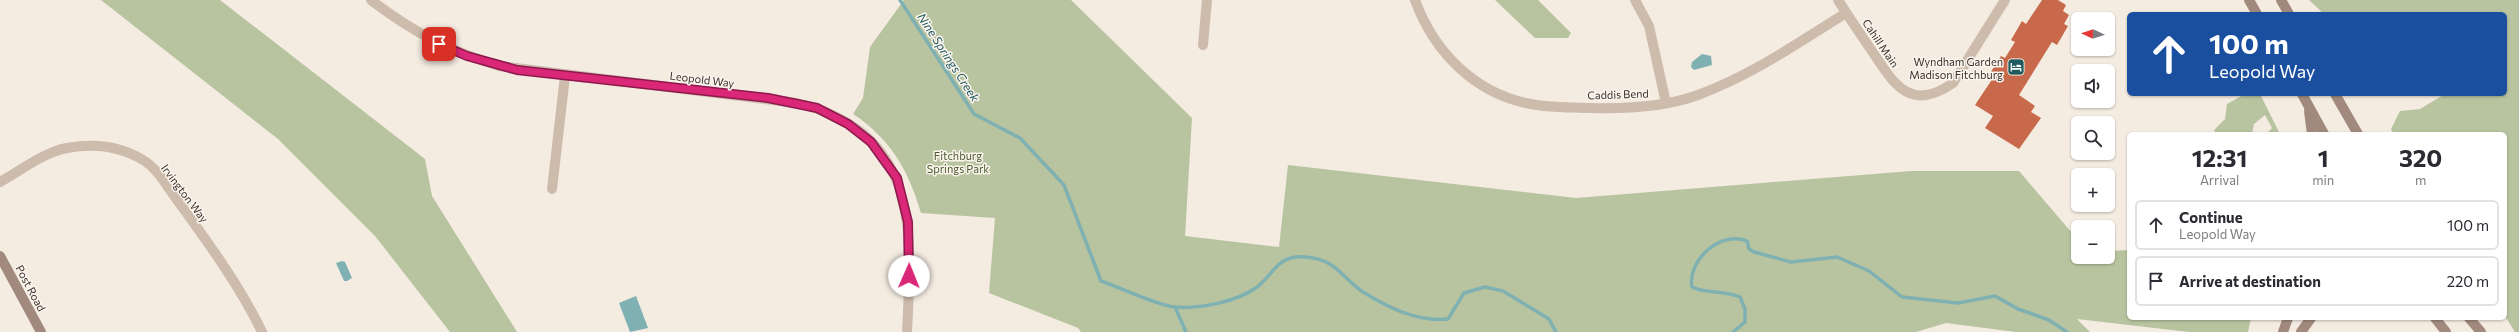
<!DOCTYPE html>
<html lang="en">
<head>
<meta charset="utf-8">
<style>
  body { margin:0; font-family:Commissioner,sans-serif; background:#f2f2f3; color:#2b2b33; height:100vh; display:flex; flex-direction:column; font-size:15px; white-space:nowrap }
  * { box-sizing:border-box; margin:0 }
  p { font-size:13px; color:#7c7c81 }
  .icon { flex:none; width:22px; height:22px; fill:none; stroke:currentColor; stroke-width:2; stroke-linecap:round; stroke-linejoin:round }
  .map { position:relative; flex:1; overflow:hidden }
  .drawer { position:absolute; left:2127px; top:132px; width:380px; height:188px; display:flex; flex-direction:column; background:#fff; border-radius:6px; box-shadow:0 1px 3px #0004 }
  .drawer>* { flex:none }
  .top-card { position:absolute; left:2127px; top:12px; width:380px; height:84px; border-radius:6px; box-shadow:0 1px 3px #0004; background:#1a4fa0; color:#fff; overflow:hidden }
  .needle { width:26px; rotate:274deg }
  .fabs { position:absolute; left:2071px; top:12px; display:grid; gap:8px }
  .fabs a { display:grid; place-items:center; width:44px; height:44px; border-radius:6px; background:#fff; box-shadow:0 1px 3px #0004; font-size:20px }
  .pin { position:absolute; display:grid; place-items:center; width:34px; height:34px; color:#fff; margin:-17px; border-radius:8px; box-shadow:0 2px 6px #0006 }
  .me { position:absolute; width:44px; margin:-22px; rotate:1deg; stroke-linejoin:round; filter:drop-shadow(0 0 3px #0008) }
  .turn { display:flex; align-items:center; gap:14px; height:84px; padding:0 16px; font-size:18px }
  .turn .icon { width:52px; height:52px; stroke-width:2.5 }
  .turn b { display:block; font-size:28px; line-height:34px }
  .eta { display:flex; justify-content:space-evenly; align-items:center; height:68px; text-align:center }
  .eta b { font-size:24px; font-weight:700; line-height:28px }
  ul { padding:0; list-style:none }
  li { display:flex; align-items:center; gap:12px; height:50px; margin:0 8px 6px; padding:0 8px; border:2px solid #e1e1e2; border-radius:6px }
  li div { flex:1 }
  li b { display:block; font-size:15px }
  li em { font-style:normal }
  .map>svg:first-child { display:block }
  .green { fill:#b8c4a0 }
  .water { fill:#7fb0b2 }
  .lines { fill:none; stroke-linecap:round; stroke-linejoin:round }
  .stream { stroke:#7fb0b2; stroke-width:3.5 }
  .building { fill:#c8694b }
  .street { stroke:#cdbbac; stroke-width:10 }
  .secondary { stroke:#a18a7d; stroke-width:10 }
  .route-casing { stroke:#8e194d; stroke-width:10 }
  .route { stroke:#db2777; stroke-width:7 }
  .labels { text-anchor:middle; dominant-baseline:central; stroke-width:3; stroke-linejoin:round; paint-order:stroke }
  .street-label { font-size:11px; fill:#3b302b; stroke:#fbf5ee }
  .poi-label { font-size:11px; fill:#3b302b; stroke:#fbf5ee; text-anchor:end }
  .park-label { font-size:11px; fill:#4a5a2e; stroke:#fbf5ee }
  .water-label { font-size:12px; font-style:italic; fill:#1f5a5e; stroke:#fbf5ee }
</style>
</head>
<body>
<div class="map">
<svg width="2519" height="332" viewBox="0 0 2519 332">
  <rect width="100%" height="100%" fill="#f4ebe1"/>
  <g class="green">
    <path d="M101,0H220L425,159L432,196L517,332H450L375,236L278,139Z"/>
    <path d="M904,0H1071L1192,118L1185,236L1279,247L1288,165L1576,198L1911,171H2019L2078,240V257H2108V251L2129,250V318H2251L2248,332H2189L2077,319L2090,332H2016L1946,323L1916,332H1081L1078,328L989,293L995,218L921,213C909,171 890,138 853,114L863,98L870,47Z"/>
    <path d="M1495,0H1538L1571,33L1568,38H1535Z"/>
    <path d="M2309,0H2519V332H2515L2505,316V134H2394L2391,129L2400,111L2420,109L2445,94H2505V14H2324Z"/>
    <path d="M2245,94H2260L2280,134H2266L2272,128L2265,115L2254,124L2252,134H2216L2214,130L2225,119L2227,104Z"/>
  </g>
  <g class="water">
    <path d="M1702,54L1711,56L1712,65L1694,70L1691,67L1692,62Z"/>
    <path d="M342,261L345,262L352,278L347,281H344L336,263Z"/>
    <path d="M636,296L648,328L630,332L619,303Z"/>
  </g>
  <g class="lines">
    <g class="stream">
      <path d="M900,0L974,114L1020,138L1064,185L1101,281C1119,287 1159,306 1175,307C1199,309 1237,302 1257,287C1275,273 1277,255 1305,257C1336,259 1341,277 1363,292C1389,308 1417,322 1448,319L1464,293L1485,287L1503,291L1549,319L1556,332"/>
      <path d="M1175,307L1186,332"/>
      <path d="M1733,332L1745,322V309L1740,297C1723,290 1706,294 1692,287C1687,260 1721,230 1747,241L1749,249L1754,252L1791,262L1837,257L1869,271L1902,297L1958,303L1995,296L2018,309L2049,320L2067,332"/>
    </g>
  </g>
  <path class="building" d="M2042,0H2058L2066,5L2063,11L2069,15L2064,24L2068,26L2057,45L2052,42L2019,95L2035,106L2031,112L2041,118L2019,149L1985,128L1993,116L1975,105L1993,78L1989,75L2001,56L2005,58L2015,42L2011,40L2022,21L2026,24Z"/>
  <g class="lines">
    <g class="street">
      <path d="M371,0C414,33 448,50 499,66L797,103C920,133 912,230 907,332"/>
      <path d="M1415,0C1434,52 1475,94 1531,104C1550,108 1571,107 1591,108C1626,109 1665,107 1698,95C1752,75 1798,43 1846,13"/>
      <path d="M1635,0L1649,26L1666,103"/>
      <path d="M1838,0C1849,17 1860,34 1872,51C1894,84 1910,113 1953,83L2005,0"/>
      <path d="M1203,45L1207,0"/>
      <path d="M0,182C20,171 44,152 67,148C94,143 120,146 143,160C157,168 166,185 175,197C206,240 239,284 262,332"/>
      <path d="M552,189L565,76"/>
    </g>
    <g class="secondary">
      <path d="M2249,0L2257,14"/>
      <path d="M2281,0L2289,14"/>
      <path d="M2302,94L2324,134"/>
      <path d="M2335,94L2358,134"/>
      <path d="M2309,111L2312,134"/>
      <path d="M0,256L41,332"/>
      <path d="M2435,318L2446,332"/>
      <path d="M2469,318L2481,332"/>
      <path d="M2283,332L2288,318"/>
      <path d="M2301,332L2311,318"/>
    </g>
  </g>
  <g class="lines">
    <g class="route-casing">
      <path id="route" d="M439,44L467,56L517,70L768,98L817,108L848,124L871,142L897,178L908,222L909,276"/>
    </g>
    <use href="#route" class="route"/>
  </g>
  <defs>
    <g id="hotel-square" transform="scale(0.9)"><rect x="-9" y="-9" width="18" height="18" rx="4" fill="#1f5a5e" stroke="#fbf5ee"/><path d="M-6-4.5h1.5V1H6V5H4.5V3h-9V5H-6ZM-4 0a1.8 1.8 0 1 1 3.6 0ZM.5 0V-2.5h3Q6-2.5 6 0Z" fill="#fff"/></g>
  </defs>
  <g fill-rule="evenodd">
    <use href="#hotel-square" x="2016" y="67"/>
  </g>
  <g class="labels">
    <g class="street-label">
      <text transform="translate(1881 43) rotate(56)">Cahill Main</text>
      <text transform="translate(702 79) rotate(7)">Leopold Way</text>
      <text transform="translate(1618 94) rotate(-2)">Caddis Bend</text>
      <text transform="translate(185 193) rotate(53)">Irvington Way</text>
      <text transform="translate(31 288) rotate(62)">Post Road</text>
    </g>
    <g class="poi-label">
      <text x="2003" y="61">Wyndham Garden<tspan x="2003" dy="13">Madison Fitchburg</tspan></text>
    </g>
    <g class="park-label">
      <text x="958" y="155">Fitchburg<tspan x="958" dy="13">Springs Park</tspan></text>
    </g>
    <g class="water-label">
      <text transform="translate(949 57) rotate(57)">Nine Springs Creek</text>
    </g>
  </g>
</svg>
<div class="fabs">
<a><svg class="needle" viewBox="-14 -14 28 28"><path d="M0-13l5 13h-10z" fill="#e53935"/><path d="M0 13l5-13h-10z" fill="#7c7c81"/></svg></a>
<a><svg class="icon" aria-label="sound" viewBox="0 0 24 24"><path d="M4 9h4l5-4v14l-5-4H4zM17 9q2 3 0 6"/></svg></a>
<a><svg class="icon" aria-label="search" viewBox="0 0 24 24"><circle cx="10" cy="10" r="6"/><path d="M15 15l6 6"/></svg></a>
<a>+</a>
<a>−</a>
</div>
<div class="pin" style="left:439px;top:44px;background:#d93025"><svg class="icon" aria-label="arrive" viewBox="0 0 24 24"><path d="M6 21V4h12l-3 4 3 4H6"/></svg></div>
<svg class="me" style="left:909px;top:276px" viewBox="-20 -20 40 40"><circle r="19" fill="#fff"/><path d="M0-13L10 11 0 6-10 11z" fill="#db2777"/></svg>
<div class="top-card">
<div class="turn"><svg class="icon" aria-label="ahead" viewBox="0 0 24 24"><path d="M12 20V5M6 11l6-6 6 6"/></svg><div><b>100 m</b>Leopold Way</div></div>
</div>
<section class="drawer">
<div class="eta">
<div><b>12:31</b><p>Arrival</p></div>
<div><b>1</b><p>min</p></div>
<div><b>320</b><p>m</p></div>
</div>
<ul>
<li><svg class="icon" aria-label="ahead" viewBox="0 0 24 24"><path d="M12 20V5M6 11l6-6 6 6"/></svg><div><b>Continue</b><p>Leopold Way</p></div><em>100 m</em></li>
<li><svg class="icon" aria-label="arrive" viewBox="0 0 24 24"><path d="M6 21V4h12l-3 4 3 4H6"/></svg><div><b>Arrive at destination</b></div><em>220 m</em></li>
</ul>
</section>
</div>
</body>
</html>
